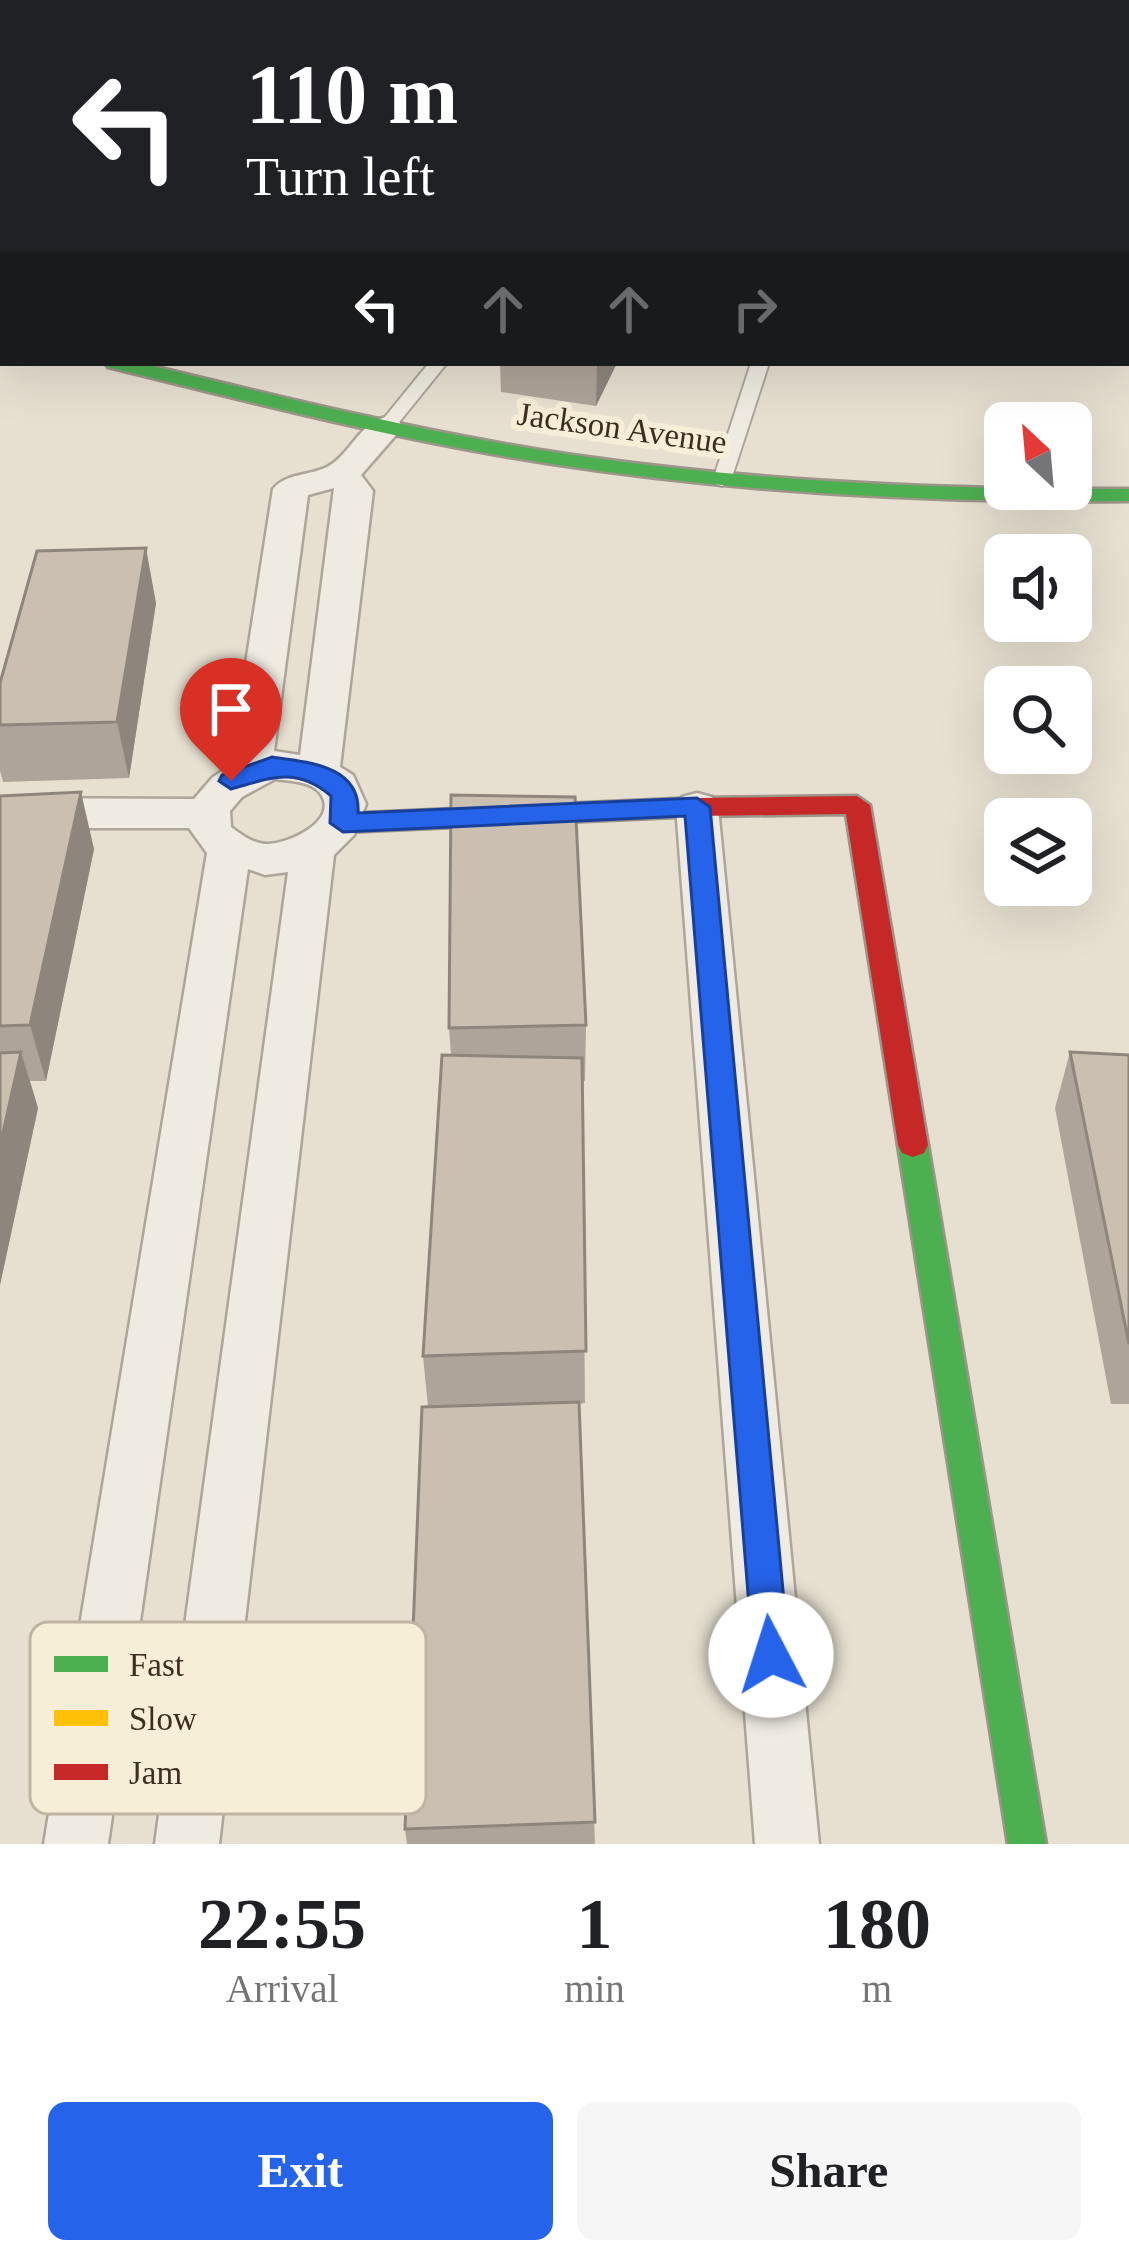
<!DOCTYPE html>
<html lang="en">
<head>
<meta charset="utf-8">
<style>
  body { margin:0; font-family:Georgia,serif; background:#f6f6f6; color:#202124; height:100vh; display:flex; flex-direction:column; font-size:45px; white-space:nowrap }
  * { box-sizing:border-box; margin:0 }
  p { font-size:39px; color:#757577 }
  .icon { flex:none; width:66px; height:66px; fill:none; stroke:currentColor; stroke-width:2; stroke-linecap:round; stroke-linejoin:round }
  .map { position:relative; height:1844px; overflow:hidden }
  .details { display:flex; flex-direction:column; background:#fff; flex:1 }
  .details>* { flex:none }
  .banner { position:absolute; left:0px; top:0px; width:1131px; height:366px; box-shadow:0 12px 48px #0002; background:#202124; color:#fff; overflow:hidden }
  .needle { width:78px; rotate:334deg }
  .buttons { position:absolute; left:984px; top:402px; display:grid; gap:24px }
  .buttons a { display:grid; place-items:center; width:108px; height:108px; border-radius:18px; background:#fff; box-shadow:0 12px 48px #0002; font-size:60px }
  .pin { position:absolute; display:grid; place-items:center; width:102px; height:102px; color:#fff; margin:-123px -51px; border-radius:50% 50% 50% 0; rotate:-45deg; box-shadow:0 0 12px #0007 }
  .pin .icon { rotate:45deg }
  .me { position:absolute; width:132px; margin:-66px; rotate:355deg; stroke-linejoin:round; filter:drop-shadow(0 0 9px #0008) }
  .turn { display:flex; align-items:center; gap:42px; height:252px; padding:0 48px; font-size:54px }
  .turn .icon { width:156px; height:156px; stroke-width:2.5 }
  .turn b { display:block; font-size:84px; line-height:102px }
  .lanes { display:flex; align-items:center; height:114px; padding:0 48px; background:#0003; justify-content:center; gap:60px; direction:ltr }
  .lanes .off { opacity:.35 }
  .eta { display:flex; justify-content:space-evenly; align-items:center; height:204px; text-align:center }
  .eta b { font-size:72px; font-weight:600; line-height:84px }
  .primary-button { display:flex; gap:24px; margin-top:auto; padding:24px 48px }
  .primary-button a { flex:1; height:138px; border-radius:18px; background:#2563eb; color:#fff; font-size:48px; font-weight:600; line-height:138px; text-align:center }
  .primary-button a+a { background:#f6f6f6; color:#202124 }
  .map>svg:first-child { display:block }
  .lines { fill:none; stroke-linecap:round; stroke-linejoin:round }
  .lane-casing { stroke:#ada599; stroke-width:4 }
  .street-casing { stroke:#ada599; stroke-width:5 }
  .fast-casing { stroke:#9c958a; stroke-width:5 }
  .slow-casing { stroke:#9c958a; stroke-width:5 }
  .jam-casing { stroke:#9c958a; stroke-width:5 }
  .lane { fill:#efebe3; fill-rule:evenodd }
  .street { fill:#efebe3; fill-rule:evenodd }
  .fast { fill:#4caf50; fill-rule:evenodd }
  .slow { fill:#ffc107; fill-rule:evenodd }
  .jam { fill:#c62828; fill-rule:evenodd }
  .wall { fill:#afa499 }
  .shaded-wall { fill:#8e867d }
  .building { fill:#cbbfb2; stroke:#8e867d; stroke-width:3 }
  .route { fill:#2563eb; stroke:#184099; stroke-width:3 }
  .labels { text-anchor:middle; dominant-baseline:central; stroke-width:12; stroke-linejoin:round; paint-order:stroke }
  .far-street-label { font-size:33px; fill:#3d2e20; stroke:#f7eed8 }
  .key { fill:#f7eed8; stroke:#bfb4a1; stroke-width:3 }
  .key-label { font-size:33px; fill:#3d2e20 }
</style>
</head>
<body>
<div class="map">
<svg width="1129" height="1844" viewBox="0 0 1129 1844">
  <rect width="100%" height="100%" fill="#e7e0d1"/>
  <g class="lines">
    <g class="lane-casing">
      <g id="lane">
        <path d="M647,0H661L645,3Z"/>
        <path d="M890,0H904L889,3Z"/>
        <path d="M429,363H447L392,431H380V423Z"/>
        <path d="M751,363H769L731,480L722,486L715,484L713,480Z"/>
      </g>
    </g>
    <g class="street-casing">
      <g id="street">
        <path d="M386,417L398,420L403,427L361,475L373,491L340,767L353,775L366,804L354,835L334,855L219,1844H155L288,872L265,875L248,869L108,1844H44L207,853L189,828H0V798L194,799L213,777L230,766L273,489C286,473 309,476 327,467C350,455 359,423 386,417ZM334,488L300,755L274,751L308,495ZM275,779C289,781 311,781 320,793C341,821 286,845 266,844C252,843 242,835 231,827L230,811L242,797Z"/>
        <path d="M697,793L712,797L718,807L819,1844H755L676,807L682,797Z"/>
      </g>
    </g>
    <g class="fast-casing">
      <g id="fast">
        <path d="M105,363H140C272,395 405,428 540,450C735,481 933,490 1129,489V501C933,503 739,493 546,463C398,440 253,403 108,367Z"/>
        <path d="M913,1133L924,1137L928,1145L1046,1844H1008L898,1145L902,1137Z"/>
      </g>
    </g>
    <g class="slow-casing">
      <rect id="slow" x="0" y="331" width="3" height="12"/>
    </g>
    <g class="jam-casing">
      <path id="jam" d="M857,796L870,805L928,1145L924,1153L913,1157L902,1153L898,1145L846,814L697,816L343,832L330,823L343,814L697,798Z"/>
    </g>
    <use href="#lane" class="lane"/>
    <use href="#street" class="street"/>
    <use href="#fast" class="fast"/>
    <use href="#slow" class="slow"/>
    <use href="#jam" class="jam"/>
  </g>
  <g class="wall">
    <path d="M281,0H426L436,3H281Z"/>
    <path d="M3,125V228L0,227V126Z"/>
    <path d="M500,363H617L596,406L501,392Z"/>
    <path d="M156,603L129,778L3,782L0,771V683Z"/>
    <path d="M0,796L94,849L46,1081H30L38,1108L0,1285Z"/>
    <path d="M586,1025L585,1081H582L585,1403L579,1404L595,1844H407L405,1829L428,1407L423,1356L451,1055L449,1028Z"/>
    <path d="M1070,1052L1129,1055V1404H1111L1055,1108Z"/>
  </g>
  <g class="shaded-wall">
    <path d="M597,363H617L596,406Z"/>
    <path d="M146,548L156,603L129,778L117,722Z"/>
    <path d="M81,792L94,849L46,1081L30,1025Z"/>
    <path d="M21,1052L38,1108L0,1285V1146Z"/>
  </g>
  <g class="building">
    <path d="M311,0H426L436,3H311L314,1Z"/>
    <path d="M713,0H846L869,2L712,3Z"/>
    <path d="M1021,0H1094L1126,3H1021Z"/>
    <path d="M3,125V189L0,188V126Z"/>
    <path d="M146,548L117,722L0,725V683L37,551Z"/>
    <path d="M81,792L30,1025L0,1026V796Z"/>
    <path d="M451,795L575,797L586,1025L449,1028Z"/>
    <path d="M21,1052L0,1146V1053Z"/>
    <path d="M1070,1052L1129,1055V1344Z"/>
    <path d="M442,1055L582,1058L586,1351L423,1356Z"/>
    <path d="M579,1402L595,1822L405,1829L422,1407Z"/>
  </g>
  <path class="route" d="M272,757C308,762 361,766 358,813L697,798L710,807L789,1655L784,1668L771,1673L758,1668L753,1655L685,816L343,832L330,823L331,796C296,766 271,778 231,789L219,781L222,775Z"/>
  <g class="labels">
    <g class="far-street-label">
      <text transform="translate(622 428) rotate(8)">Jackson Avenue</text>
    </g>
  </g>
  <rect x="30" y="1622" width="396" height="192" rx="18" class="key"/>
  <rect x="54" y="1656" width="54" height="16" fill="#4caf50"/>
  <rect x="54" y="1710" width="54" height="16" fill="#ffc107"/>
  <rect x="54" y="1764" width="54" height="16" fill="#c62828"/>
  <g class="key-label">
    <text x="129" y="1676">Fast</text>
    <text x="129" y="1730">Slow</text>
    <text x="129" y="1784">Jam</text>
  </g>
</svg>
<div class="buttons">
<a><svg class="needle" viewBox="-14 -14 28 28"><path d="M0-13l5 13h-10z" fill="#e53935"/><path d="M0 13l5-13h-10z" fill="#757577"/></svg></a>
<a><svg class="icon" aria-label="sound" viewBox="0 0 24 24"><path d="M4 9h4l5-4v14l-5-4H4zM17 9q2 3 0 6"/></svg></a>
<a><svg class="icon" aria-label="search" viewBox="0 0 24 24"><circle cx="10" cy="10" r="6"/><path d="M15 15l6 6"/></svg></a>
<a><svg class="icon" aria-label="layers" viewBox="0 0 24 24"><path d="M12 4l9 5-9 5-9-5zM3 14l9 5 9-5"/></svg></a>
</div>
<div class="pin" style="left:231px;top:781px;background:#d93025"><svg class="icon" aria-label="arrive" viewBox="0 0 24 24"><path d="M6 21V4h12l-3 4 3 4H6"/></svg></div>
<svg class="me" style="left:771px;top:1655px" viewBox="-20 -20 40 40"><circle r="19" fill="#fff"/><path d="M0-13L10 11 0 6-10 11z" fill="#2563eb"/></svg>
<div class="banner">
<div class="turn"><svg class="icon" aria-label="left" viewBox="0 0 24 24"><path d="M17 20v-9H6M10 6l-5 5 5 5"/></svg><div><b>110 m</b>Turn left</div></div>
<div class="lanes"><svg class="icon" aria-label="left" viewBox="0 0 24 24"><path d="M17 20v-9H6M10 6l-5 5 5 5"/></svg><svg class="icon off" aria-label="ahead" viewBox="0 0 24 24"><path d="M12 20V5M6 11l6-6 6 6"/></svg><svg class="icon off" aria-label="ahead" viewBox="0 0 24 24"><path d="M12 20V5M6 11l6-6 6 6"/></svg><svg class="icon off" aria-label="right" viewBox="0 0 24 24"><path d="M7 20v-9h11M14 6l5 5-5 5"/></svg></div>
</div>
</div>
<section class="details">
<div class="eta">
<div><b>22:55</b><p>Arrival</p></div>
<div><b>1</b><p>min</p></div>
<div><b>180</b><p>m</p></div>
</div>
<div class="primary-button"><a>Exit</a><a>Share</a></div>
</section>
</body>
</html>
